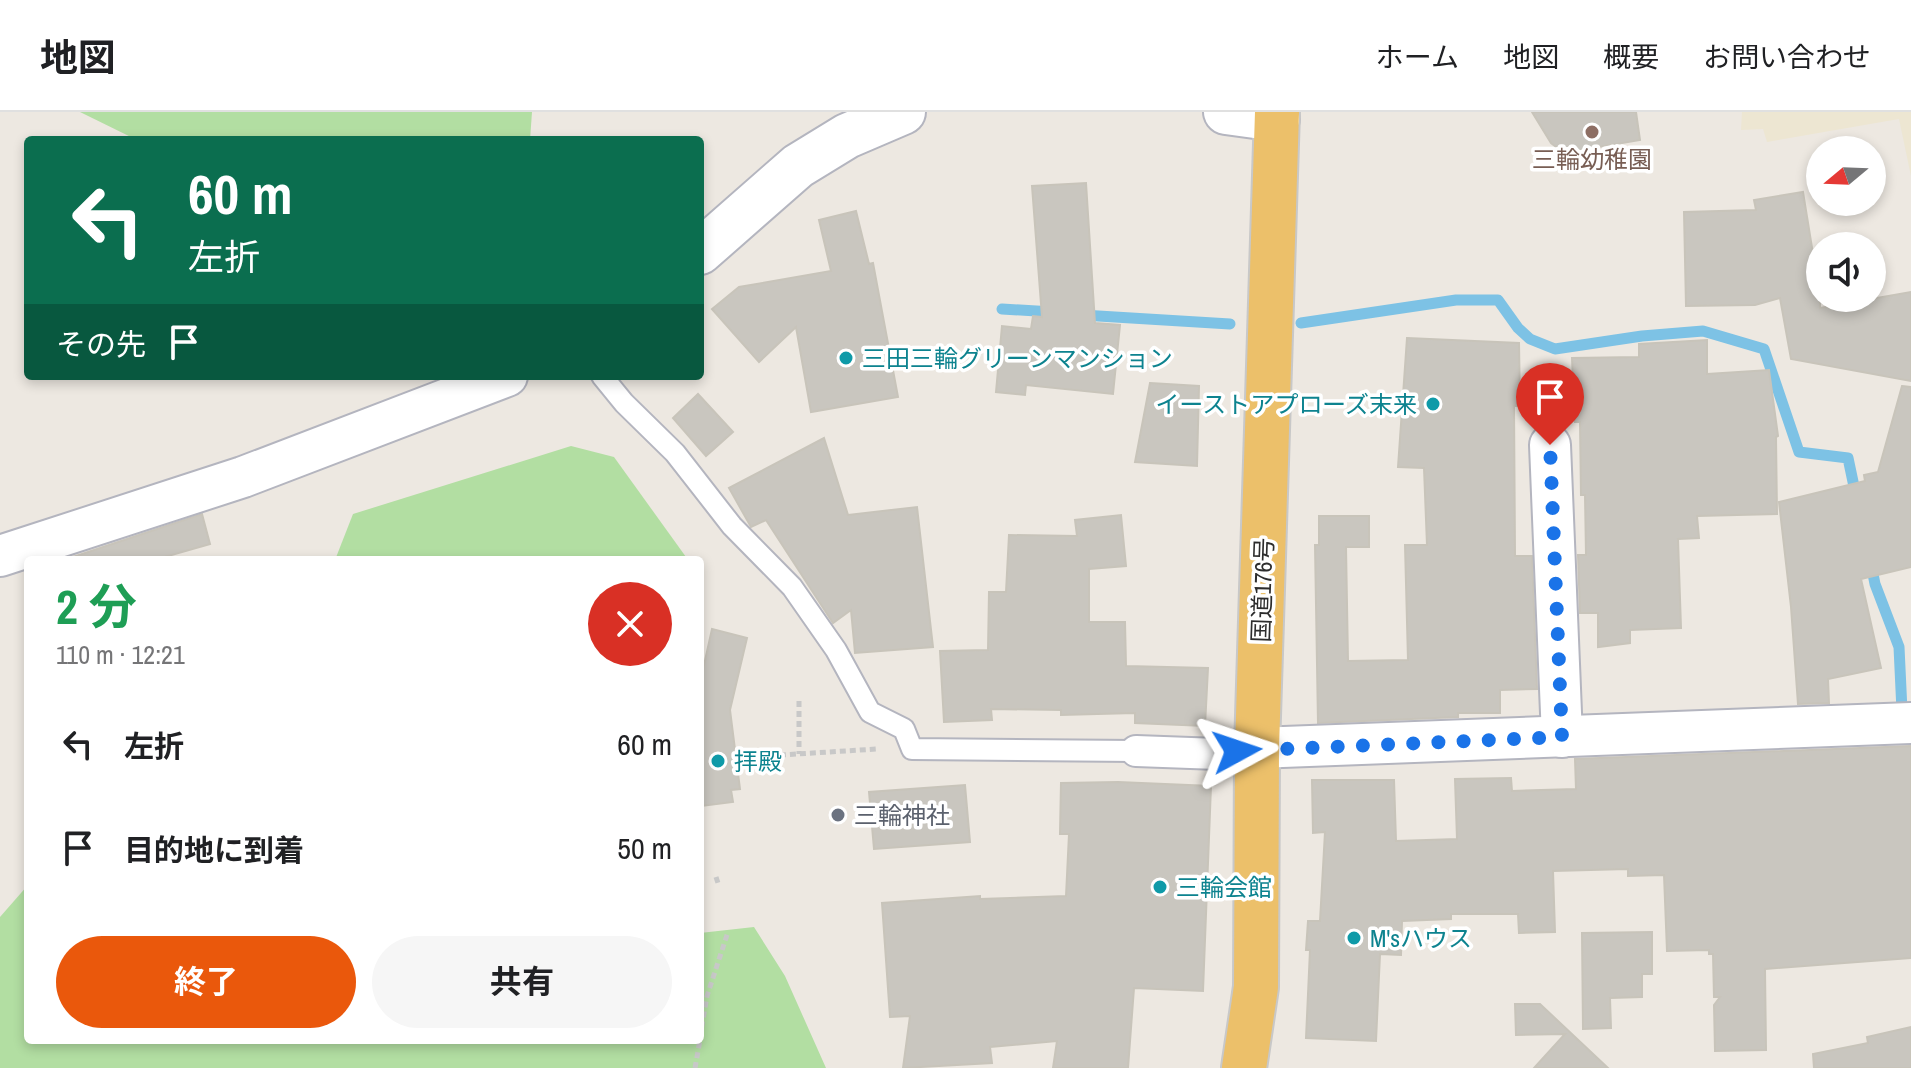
<!DOCTYPE html>
<html lang="ja">
<head>
<meta charset="utf-8">
<style>
  body { margin:0; font-family:"Archivo Narrow","Noto Sans JP",sans-serif; background:#f6f6f6; color:#202124; height:100vh; display:flex; flex-direction:column; font-size:30px; white-space:nowrap }
  * { box-sizing:border-box; margin:0 }
  p { font-size:26px; color:#757577 }
  .icon { flex:none; width:44px; height:44px; fill:none; stroke:currentColor; stroke-width:2; stroke-linecap:round; stroke-linejoin:round }
  .map { position:relative; flex:1; overflow:hidden }
  .drawer { position:absolute; left:24px; top:444px; width:680px; height:488px; display:flex; flex-direction:column; background:#fff; border-radius:8px; box-shadow:0 4px 12px #0003 }
  .drawer>* { flex:none }
  .banner { position:absolute; left:24px; top:24px; width:680px; height:244px; border-radius:8px; box-shadow:0 4px 12px #0003; background:#0b6e4f; color:#fff; overflow:hidden }
  .needle { width:52px; rotate:251deg }
  .controls { position:absolute; left:1806px; top:24px; display:grid; gap:16px }
  .controls a { display:grid; place-items:center; width:80px; height:80px; border-radius:50%; background:#fff; box-shadow:0 4px 12px #0003; font-size:40px }
  .pin { position:absolute; display:grid; place-items:center; width:68px; height:68px; color:#fff; margin:-82px -34px; border-radius:50% 50% 50% 0; rotate:-45deg; box-shadow:0 0 8px #0007 }
  .pin .icon { rotate:45deg }
  .me { position:absolute; width:88px; margin:-44px; rotate:85deg; stroke-linejoin:round; filter:drop-shadow(0 0 6px #0008) }
  .turn { display:flex; align-items:center; gap:28px; height:168px; padding:0 32px; font-size:36px }
  .turn .icon { width:104px; height:104px; stroke-width:2.5 }
  .turn b { display:block; font-size:56px; line-height:68px }
  .then { display:flex; align-items:center; height:76px; padding:0 32px; background:#0003; gap:16px; font-size:30px }
  .round { display:grid; place-items:center; flex:none; width:84px; height:84px; border-radius:42px; background:#f6f6f6 }
  .summary { display:flex; align-items:center; justify-content:space-between; height:136px; padding:0 32px }
  h1 { font-size:48px; font-weight:700; line-height:60px; color:#1e9e55 }
  .cta { display:flex; gap:16px; margin-top:auto; padding:16px 32px }
  .cta a { flex:1; height:92px; border-radius:48px; background:#ea580c; color:#fff; font-size:32px; font-weight:700; line-height:92px; text-align:center }
  .cta a+a { background:#f6f6f6; color:#202124 }
  ul { padding:0; list-style:none }
  li { display:flex; align-items:center; gap:24px; height:104px; padding:0 32px }
  li div { flex:1 }
  li b { display:block; font-size:30px }
  li em { font-style:normal }
  header { display:flex; align-items:center; gap:48px; box-sizing:border-box; height:112px; padding:0 40px; background:#fff; border-bottom:2px solid #e0e0e0 }
  header strong { font-size:38px }
  nav { display:flex; gap:44px; margin-inline-start:auto; font-size:28px }
  .map>svg:first-child { display:block }
  .education { fill:#ede6d2 }
  .green { fill:#b2dea2 }
  .lines { fill:none; stroke-linecap:round; stroke-linejoin:round }
  .stream { stroke:#7dc2e5; stroke-width:11 }
  .building { fill:#c9c6bf; stroke:#c8c4ba; stroke-width:2 }
  .service-casing { stroke:#b4b5bf; stroke-width:24 }
  .pedestrian-casing { stroke:#b4b5bf; stroke-width:34 }
  .minor-casing { stroke:#b4b5bf; stroke-width:44 }
  .tertiary-casing { stroke:#b4b5bf; stroke-width:48 }
  .trunk-casing { stroke:#c8c8c8; stroke-width:48 }
  .path { stroke:#c8c8c8; stroke-width:5; stroke-dasharray:6 4; stroke-linecap:butt }
  .service { stroke:#fff; stroke-width:20 }
  .pedestrian { stroke:#fff; stroke-width:30 }
  .minor { stroke:#fff; stroke-width:40 }
  .tertiary { stroke:#fff; stroke-width:44 }
  .trunk { stroke:#ecc06a; stroke-width:44 }
  .route { stroke:#1a73e8; stroke-width:14; stroke-dasharray:0 25.2 }
  .education-dot { fill:#8d6e63; stroke:#fff; stroke-width:3 }
  .culture-dot { fill:#0f9aa8; stroke:#fff; stroke-width:3 }
  .worship-dot { fill:#6b7280; stroke:#fff; stroke-width:3 }
  .labels { text-anchor:middle; dominant-baseline:central; stroke-width:7; stroke-linejoin:round; paint-order:stroke }
  .education-label { font-size:24px; fill:#785e54; stroke:#fff }
  .culture-label { font-size:24px; fill:#0d838f; stroke:#fff; text-anchor:start }
  .street-label { font-size:24px; fill:#2d2d2d; stroke:#fff }
  .worship-label { font-size:24px; fill:#5b616d; stroke:#fff; text-anchor:start }
</style>
</head>
<body>
<header>
<strong>地図</strong>
<nav><a>ホーム</a><a>地図</a><a>概要</a><a>お問い合わせ</a></nav>
</header>
<div class="map">
<svg width="1911" height="956" viewBox="0 0 1911 956">
  <rect width="100%" height="100%" fill="#ede8e1"/>
  <path class="education" d="M1742,0H1911V64L1899,7L1767,30L1763,17L1741,18Z"/>
  <g class="green">
    <path d="M80,0H532L530,28H137Z"/>
    <path d="M571,334L614,345L686,445L685,448H335L353,402Z"/>
    <path d="M28,773V928H700V821L754,815L785,864L826,956H0V805Z"/>
  </g>
  <g class="lines">
    <g class="stream">
      <path d="M1002,197L1053,200"/>
      <path d="M1082,203L1230,212"/>
      <path d="M1301,211L1456,188H1498L1518,216L1530,227L1555,237L1642,224L1703,219L1764,237L1799,340L1848,346L1856,384"/>
      <path d="M1871,452L1875,472L1899,535L1902,599H1909"/>
    </g>
  </g>
  <g class="building">
    <path d="M1532,0H1636L1640,28L1564,41L1551,31Z"/>
    <path d="M1086,71L1095,211L1120,213L1113,282L1026,273L1025,283L996,280L1002,214L1031,217L1033,204L1042,205L1032,74Z"/>
    <path d="M1803,80L1814,148L1820,146V196L1911,180V269L1791,247L1780,186L1755,193L1686,194L1684,100L1756,98L1754,88Z"/>
    <path d="M856,99L869,152L873,151L898,285L811,300L796,215L759,250L712,197L739,175L831,159L819,108Z"/>
    <path d="M1407,226L1519,231L1520,294H1514L1515,444H1532L1537,577L1500,578V601H1458V605L1318,611L1315,433H1319V404H1369V435H1346L1348,549L1408,548L1405,433H1427L1424,356L1398,355Z"/>
    <path d="M1707,228V262L1769,258L1778,324L1776,325L1777,402L1697,404L1699,426L1678,427L1681,516L1630,518V531L1598,535V501H1580L1578,443H1586L1585,383H1581L1580,310H1575L1572,246L1639,245V232Z"/>
    <path d="M1150,271L1199,274L1197,354L1135,350Z"/>
    <path d="M1902,274L1911,275V455L1861,467L1881,556L1828,567L1829,591L1798,592L1791,495L1779,390L1865,369L1864,363L1878,360Z"/>
    <path d="M698,282L733,320L706,344L673,306Z"/>
    <path d="M824,326L848,403L917,395L933,535L855,541L851,498L833,511L766,408L751,415L729,376Z"/>
    <path d="M202,402L210,432L154,448H70V446Z"/>
    <path d="M1121,403L1126,454L1089,457V510H1125L1126,554L1208,556L1205,614L1135,611V601L1061,603V598L991,597L992,608L944,610L940,539L988,538L989,480H1006L1009,423L1077,424L1075,408Z"/>
    <path d="M712,517L747,526L730,598L740,677L731,678L733,690L700,694V571Z"/>
    <path d="M1911,634V846L1765,857L1766,938L1715,939L1714,893L1720,885H1714L1713,842H1709V838L1667,839L1664,763L1628,764V757L1553,759L1555,820L1519,821L1518,802H1451V807L1402,809L1401,843L1380,842L1376,929L1306,926L1310,838H1306L1308,809H1320L1325,720L1313,721L1312,668H1394L1396,729L1457,727L1455,667L1511,666L1512,679L1576,677L1575,647Z"/>
    <path d="M1118,670L1211,674L1203,879L1134,876L1128,956H1053L1057,929L990,935L992,951L903,956L910,904L890,905L882,791L980,784V787L1066,784L1069,722H1060L1061,671Z"/>
    <path d="M965,673L970,730L874,737L869,680Z"/>
    <path d="M1652,820V862H1642V885L1610,886L1611,916L1583,917L1582,821Z"/>
    <path d="M1515,892H1540L1608,956H1534L1565,922L1516,923Z"/>
    <path d="M1911,915V956H1814L1813,942L1868,931L1867,925Z"/>
  </g>
  <g class="lines">
    <g class="service-casing">
      <path id="service" d="M602,264L624,291L675,341L732,414L792,475L836,538L870,600L904,617L912,637L1136,639"/>
    </g>
    <g class="pedestrian-casing">
      <path id="pedestrian" d="M1136,639L1218,642L1257,636"/>
    </g>
    <g class="minor-casing">
      <g id="minor">
        <path d="M1550,333L1562,625"/>
        <path d="M0,444L243,365L507,264"/>
        <path d="M1257,636L1911,611"/>
      </g>
    </g>
    <g class="tertiary-casing">
      <g id="tertiary">
        <path d="M1226,0L1277,7"/>
        <path d="M700,140L798,54L847,24L903,0"/>
      </g>
    </g>
    <g class="trunk-casing">
      <path id="trunk" d="M1244,956L1256,875L1257,636L1277,0"/>
    </g>
    <g class="path">
      <path d="M799,589V642"/>
      <path d="M750,645L876,637"/>
      <path d="M716,765L718,771"/>
      <path d="M700,925L707,884L728,820"/>
      <path d="M695,956L700,928"/>
    </g>
    <use href="#service" class="service"/>
    <use href="#pedestrian" class="pedestrian"/>
    <use href="#minor" class="minor"/>
    <use href="#tertiary" class="tertiary"/>
    <use href="#trunk" class="trunk"/>
  </g>
  <g class="lines">
    <path class="route" d="M1237,639L1562,625L1550,333"/>
  </g>
  <circle class="education-dot" cx="1592" cy="20" r="8"/>
  <g class="culture-dot">
    <circle cx="846" cy="246" r="8"/>
    <circle cx="1433" cy="292" r="8"/>
    <circle cx="718" cy="649" r="8"/>
    <circle cx="1160" cy="775" r="8"/>
    <circle cx="1354" cy="826" r="8"/>
  </g>
  <circle class="worship-dot" cx="838" cy="703" r="8"/>
  <g class="labels">
    <g class="education-label">
      <text x="1592" y="47">三輪幼稚園</text>
    </g>
    <g class="culture-label">
      <text x="862" y="246">三田三輪グリーンマンション</text>
      <text x="1417" y="292" text-anchor="end">イーストアプローズ末来</text>
      <text x="734" y="649">拝殿</text>
      <text x="1176" y="775">三輪会館</text>
      <text x="1370" y="826">M'sハウス</text>
    </g>
    <g class="street-label">
      <text transform="translate(1262 478) rotate(-88)">国道176号</text>
    </g>
    <g class="worship-label">
      <text x="854" y="703">三輪神社</text>
    </g>
  </g>
</svg>
<div class="controls">
<a><svg class="needle" viewBox="-14 -14 28 28"><path d="M0-13l5 13h-10z" fill="#e53935"/><path d="M0 13l5-13h-10z" fill="#757577"/></svg></a>
<a><svg class="icon" aria-label="sound" viewBox="0 0 24 24"><path d="M4 9h4l5-4v14l-5-4H4zM17 9q2 3 0 6"/></svg></a>
</div>
<div class="pin" style="left:1550px;top:333px;background:#d93025"><svg class="icon" aria-label="arrive" viewBox="0 0 24 24"><path d="M6 21V4h12l-3 4 3 4H6"/></svg></div>
<svg class="me" style="left:1237px;top:639px" viewBox="-20 -20 40 40"><path d="M0-17L14 15 0 8-14 15z" fill="#1a73e8" stroke="#fff" stroke-width="4"/></svg>
<div class="banner">
<div class="turn"><svg class="icon" aria-label="left" viewBox="0 0 24 24"><path d="M17 20v-9H6M10 6l-5 5 5 5"/></svg><div><b>60 m</b>左折</div></div>
<div class="then">その先<svg class="icon" aria-label="arrive" viewBox="0 0 24 24"><path d="M6 21V4h12l-3 4 3 4H6"/></svg></div>
</div>
<section class="drawer">
<div class="summary"><div><h1>2 分</h1><p>110 m · 12:21</p></div><a class="round" style="background:#d93025;color:#fff"><svg class="icon" aria-label="close" viewBox="0 0 24 24"><path d="M6 6l12 12M18 6L6 18"/></svg></a></div>
<ul>
<li><svg class="icon" aria-label="left" viewBox="0 0 24 24"><path d="M17 20v-9H6M10 6l-5 5 5 5"/></svg><div><b>左折</b></div><em>60 m</em></li>
<li><svg class="icon" aria-label="arrive" viewBox="0 0 24 24"><path d="M6 21V4h12l-3 4 3 4H6"/></svg><div><b>目的地に到着</b></div><em>50 m</em></li>
</ul>
<div class="cta"><a>終了</a><a>共有</a></div>
</section>
</div>
</body>
</html>
